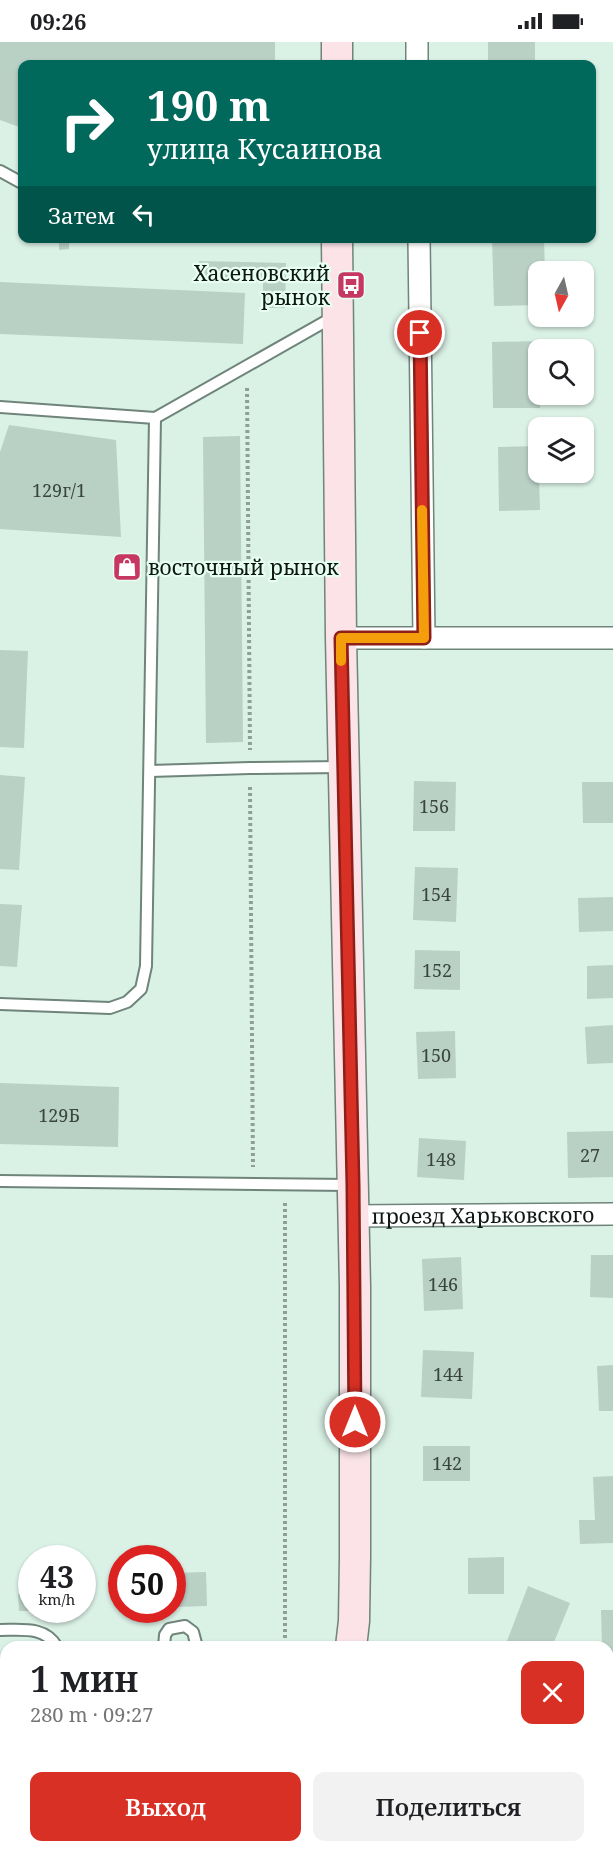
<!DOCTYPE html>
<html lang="ru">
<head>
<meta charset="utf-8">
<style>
  body { margin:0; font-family:"Noto Serif",serif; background:#f2f2f2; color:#202124; height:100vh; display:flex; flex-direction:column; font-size:22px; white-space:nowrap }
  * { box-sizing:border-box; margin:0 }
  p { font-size:20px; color:#757577 }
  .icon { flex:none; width:33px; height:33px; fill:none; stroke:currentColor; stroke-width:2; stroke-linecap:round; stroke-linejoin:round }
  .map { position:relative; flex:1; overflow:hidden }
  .drawer { position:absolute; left:0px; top:1599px; width:614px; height:212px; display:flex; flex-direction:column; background:#fff; border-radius:18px 18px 0 0; box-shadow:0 2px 4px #0004 }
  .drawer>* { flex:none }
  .banner { position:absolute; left:18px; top:18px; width:578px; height:183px; border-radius:12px; box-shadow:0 2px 4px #0004; background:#00695c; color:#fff; overflow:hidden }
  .needle { width:39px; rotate:188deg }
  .controls { position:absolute; left:528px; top:219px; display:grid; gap:12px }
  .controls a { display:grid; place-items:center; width:66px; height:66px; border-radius:12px; background:#fff; box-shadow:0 2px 4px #0004; font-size:30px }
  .speed { position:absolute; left:18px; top:1503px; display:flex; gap:12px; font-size:30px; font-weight:700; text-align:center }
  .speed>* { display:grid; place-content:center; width:78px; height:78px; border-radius:50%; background:#fff; box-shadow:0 2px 4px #0004; line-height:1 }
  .speed small { font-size:15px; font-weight:400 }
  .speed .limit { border:9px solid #d22; background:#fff; color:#111 }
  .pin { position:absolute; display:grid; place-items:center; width:51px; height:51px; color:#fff; margin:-26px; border:3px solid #fff; border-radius:50%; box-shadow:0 2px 6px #0007 }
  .me { position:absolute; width:66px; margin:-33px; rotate:0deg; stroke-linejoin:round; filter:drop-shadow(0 0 4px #0008) }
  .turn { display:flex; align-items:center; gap:21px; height:126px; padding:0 30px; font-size:27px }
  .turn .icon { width:78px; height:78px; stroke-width:2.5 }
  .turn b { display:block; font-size:42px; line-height:51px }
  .then { display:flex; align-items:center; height:57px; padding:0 30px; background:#0003; gap:12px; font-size:22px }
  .round { display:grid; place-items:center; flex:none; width:63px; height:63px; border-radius:12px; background:#f2f2f2 }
  .headline { display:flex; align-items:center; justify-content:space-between; height:102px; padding:0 30px }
  h1 { font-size:36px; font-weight:600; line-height:45px }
  .action { display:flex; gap:12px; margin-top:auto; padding:12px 30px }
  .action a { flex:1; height:69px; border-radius:12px; background:#d93025; color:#fff; font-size:24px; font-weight:600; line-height:69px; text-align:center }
  .action a+a { background:#f2f2f2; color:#202124 }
  .status { display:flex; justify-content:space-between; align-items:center; height:42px; padding:0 30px; background:#fff; direction:ltr }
  .status svg { height:16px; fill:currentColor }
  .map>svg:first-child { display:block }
  .building { fill:#b9d0c5 }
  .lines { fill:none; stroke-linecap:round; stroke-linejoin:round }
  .service-casing { stroke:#6f847a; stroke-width:14 }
  .minor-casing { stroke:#6f847a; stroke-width:24 }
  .tertiary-casing { stroke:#6f847a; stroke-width:30 }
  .secondary-casing { stroke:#6f847a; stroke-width:33 }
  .path { stroke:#8e9f97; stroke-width:4; stroke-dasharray:3 3; stroke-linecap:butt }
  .service { stroke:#fff; stroke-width:10 }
  .minor { stroke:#fff; stroke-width:21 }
  .tertiary { stroke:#fff; stroke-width:27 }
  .secondary { stroke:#fbe3e8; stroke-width:30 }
  .route-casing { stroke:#8d1f18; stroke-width:15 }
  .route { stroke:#d93025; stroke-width:10 }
  .slow { stroke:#f59e0b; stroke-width:10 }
  .labels { text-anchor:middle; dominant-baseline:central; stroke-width:4.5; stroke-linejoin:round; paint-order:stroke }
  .number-label { font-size:18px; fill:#3a4540 }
  .poi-label { font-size:21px; fill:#0f1713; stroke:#e7fff3; text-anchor:end }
  .street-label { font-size:21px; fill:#0f1713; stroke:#e7fff3 }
</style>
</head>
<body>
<div class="status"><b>09:26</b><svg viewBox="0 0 49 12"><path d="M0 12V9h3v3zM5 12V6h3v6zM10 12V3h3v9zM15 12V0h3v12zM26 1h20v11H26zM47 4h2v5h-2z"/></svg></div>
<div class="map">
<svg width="613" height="1810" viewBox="0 0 613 1810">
  <rect width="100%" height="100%" fill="#daf1e6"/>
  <g class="building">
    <path d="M0,0H275V22H22V86L0,78Z"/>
    <rect x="488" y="0" width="47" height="22"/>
    <path d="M59,196H69V207L59,208Z"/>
    <path d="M492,196H544L545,230H538V263L494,264Z"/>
    <path d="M199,219L286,221L285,266H263V240L199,239Z"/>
    <path d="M0,240L245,251L243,302L0,292Z"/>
    <path d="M539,299L540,366H493L492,300Z"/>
    <path d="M9,383L116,398L121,495L0,487V410Z"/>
    <path d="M240,394L243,700L206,701L203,395Z"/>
    <path d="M538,404L540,468L499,469L498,405Z"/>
    <path d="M0,608L28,609L24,706L0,705Z"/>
    <path d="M0,733L25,735L19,828L0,827Z"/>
    <path d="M414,739L456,740L455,789H413Z"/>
    <path d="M582,740H613V781H583Z"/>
    <path d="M415,825L458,826L456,880L413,878Z"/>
    <path d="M613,855V889L579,890L578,856Z"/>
    <path d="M0,862L22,863L17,925L0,924Z"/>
    <path d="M415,908L460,909V948L414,947Z"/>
    <path d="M613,923V956L587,957V924Z"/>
    <path d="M613,983V1021L587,1022L585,985Z"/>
    <path d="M455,989L456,1036L418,1037L416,990Z"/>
    <path d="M0,1041L119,1045L118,1105L0,1102Z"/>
    <path d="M613,1089V1135L568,1136L567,1090Z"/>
    <path d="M419,1096L466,1099L464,1138L417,1135Z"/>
    <path d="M591,1213H613V1256L590,1255Z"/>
    <path d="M461,1215L463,1267L424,1269L422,1217Z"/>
    <path d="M423,1308L474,1310L472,1357L421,1355Z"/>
    <path d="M613,1323V1369H599L597,1324Z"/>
    <rect x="423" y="1404" width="47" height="35"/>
    <path d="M613,1434V1501L580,1502L579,1478H595L593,1435Z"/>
    <path d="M504,1515V1552H468V1516Z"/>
    <path d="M206,1530L207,1564L172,1565V1531Z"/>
    <path d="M528,1544L570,1561L552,1605H523L507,1599Z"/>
    <path d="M18,1552H32V1569H19Z"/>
    <path d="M601,1568H613V1625H608V1605H602Z"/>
    <rect x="608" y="1718" width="5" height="54"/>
    <rect x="74" y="1804" width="52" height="6"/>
  </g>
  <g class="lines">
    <g class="service-casing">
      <g id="service">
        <path d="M0,129L22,141"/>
        <path d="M0,365L155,376L335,274"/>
        <path d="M150,729L250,726L343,725"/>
        <path d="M0,962L110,966L127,960L141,947L146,924L155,376"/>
        <path d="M0,1139L350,1143"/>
        <path d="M0,1588C22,1588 45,1584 57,1605"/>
        <path d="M164,1605L165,1593L169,1587L185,1584L193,1590L197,1605"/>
        <path d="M194,1804V1810"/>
      </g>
    </g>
    <g class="minor-casing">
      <g id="minor">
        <path d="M417,0V22"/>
        <path d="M419,196L424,596"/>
        <path d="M341,596H613"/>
        <path id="s1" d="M354,1174L613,1172"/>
      </g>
    </g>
    <g class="tertiary-casing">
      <g id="tertiary">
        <path d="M608,1668H613"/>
        <path d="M0,1675H6"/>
      </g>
    </g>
    <g class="secondary-casing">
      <g id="secondary">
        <path d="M337,22V0"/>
        <path d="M337,196L341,596L355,1245V1515L354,1579L351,1605"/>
        <path d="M338,1810V1804"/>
      </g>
    </g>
    <g class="path">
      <path d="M247,346L250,708"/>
      <path d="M250,745L253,1125"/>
      <path d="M285,1161V1605"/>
    </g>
    <use href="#service" class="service"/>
    <use href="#minor" class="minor"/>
    <use href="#tertiary" class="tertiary"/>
    <use href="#secondary" class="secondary"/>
  </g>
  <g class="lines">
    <g class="route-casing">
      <path id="route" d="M355,1380L353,1143L341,596H424L420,291"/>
    </g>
    <use href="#route" class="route"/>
    <path class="slow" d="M341,619V596H424L422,468"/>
  </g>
  <defs>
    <g id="bus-square" transform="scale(1.5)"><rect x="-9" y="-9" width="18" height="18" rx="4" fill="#c63762" stroke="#e7fff3"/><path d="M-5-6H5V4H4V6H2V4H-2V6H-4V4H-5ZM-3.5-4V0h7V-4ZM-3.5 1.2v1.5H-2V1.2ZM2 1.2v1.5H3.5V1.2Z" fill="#fff"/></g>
    <g id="shop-square" transform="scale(1.5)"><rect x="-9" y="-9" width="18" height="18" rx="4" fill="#c63762" stroke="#e7fff3"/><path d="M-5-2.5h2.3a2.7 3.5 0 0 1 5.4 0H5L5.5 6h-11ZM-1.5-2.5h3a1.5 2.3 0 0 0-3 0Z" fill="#fff"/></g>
  </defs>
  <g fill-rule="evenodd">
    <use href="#bus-square" x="351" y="243"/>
    <use href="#shop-square" x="127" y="525"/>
  </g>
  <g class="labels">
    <g class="number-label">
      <text x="59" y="448">129г/1</text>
      <text x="434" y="764">156</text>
      <text x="436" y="852">154</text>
      <text x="437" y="928">152</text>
      <text x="436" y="1013">150</text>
      <text x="59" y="1073">129Б</text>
      <text x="590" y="1113">27</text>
      <text x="441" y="1117">148</text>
      <text x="443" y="1242">146</text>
      <text x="448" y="1332">144</text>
      <text x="447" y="1421">142</text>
    </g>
    <g class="poi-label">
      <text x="330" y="231">Хасеновский<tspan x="330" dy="24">рынок</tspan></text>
      <text x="148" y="525" text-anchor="start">восточный рынок</text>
    </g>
    <g class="street-label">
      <text stroke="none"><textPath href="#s1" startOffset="129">проезд Харьковского</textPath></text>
    </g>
  </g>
</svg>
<div class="controls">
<a><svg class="needle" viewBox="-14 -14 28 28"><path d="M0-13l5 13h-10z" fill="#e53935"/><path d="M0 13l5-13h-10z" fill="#757577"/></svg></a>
<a><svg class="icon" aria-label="search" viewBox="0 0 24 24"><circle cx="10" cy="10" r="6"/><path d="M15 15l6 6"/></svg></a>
<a><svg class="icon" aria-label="layers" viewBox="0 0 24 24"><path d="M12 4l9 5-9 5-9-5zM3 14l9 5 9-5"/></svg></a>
</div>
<div class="speed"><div>43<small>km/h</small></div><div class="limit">50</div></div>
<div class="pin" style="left:420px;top:291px;background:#d93025"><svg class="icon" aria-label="arrive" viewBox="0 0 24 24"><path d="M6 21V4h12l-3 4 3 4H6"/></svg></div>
<svg class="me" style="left:355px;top:1380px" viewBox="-20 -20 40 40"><circle r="17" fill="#d93025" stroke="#fff" stroke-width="3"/><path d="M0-11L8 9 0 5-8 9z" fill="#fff"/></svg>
<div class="banner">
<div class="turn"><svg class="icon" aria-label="right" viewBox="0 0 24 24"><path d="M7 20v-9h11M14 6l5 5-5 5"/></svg><div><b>190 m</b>улица Кусаинова</div></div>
<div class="then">Затем<svg class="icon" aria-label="left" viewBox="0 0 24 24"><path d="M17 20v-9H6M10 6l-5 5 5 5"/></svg></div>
</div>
<section class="drawer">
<div class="headline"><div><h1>1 мин</h1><p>280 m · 09:27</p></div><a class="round" style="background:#d93025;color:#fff"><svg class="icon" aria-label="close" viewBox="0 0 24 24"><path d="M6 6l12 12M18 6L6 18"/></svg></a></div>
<div class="action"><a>Выход</a><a>Поделиться</a></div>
</section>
</div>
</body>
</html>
